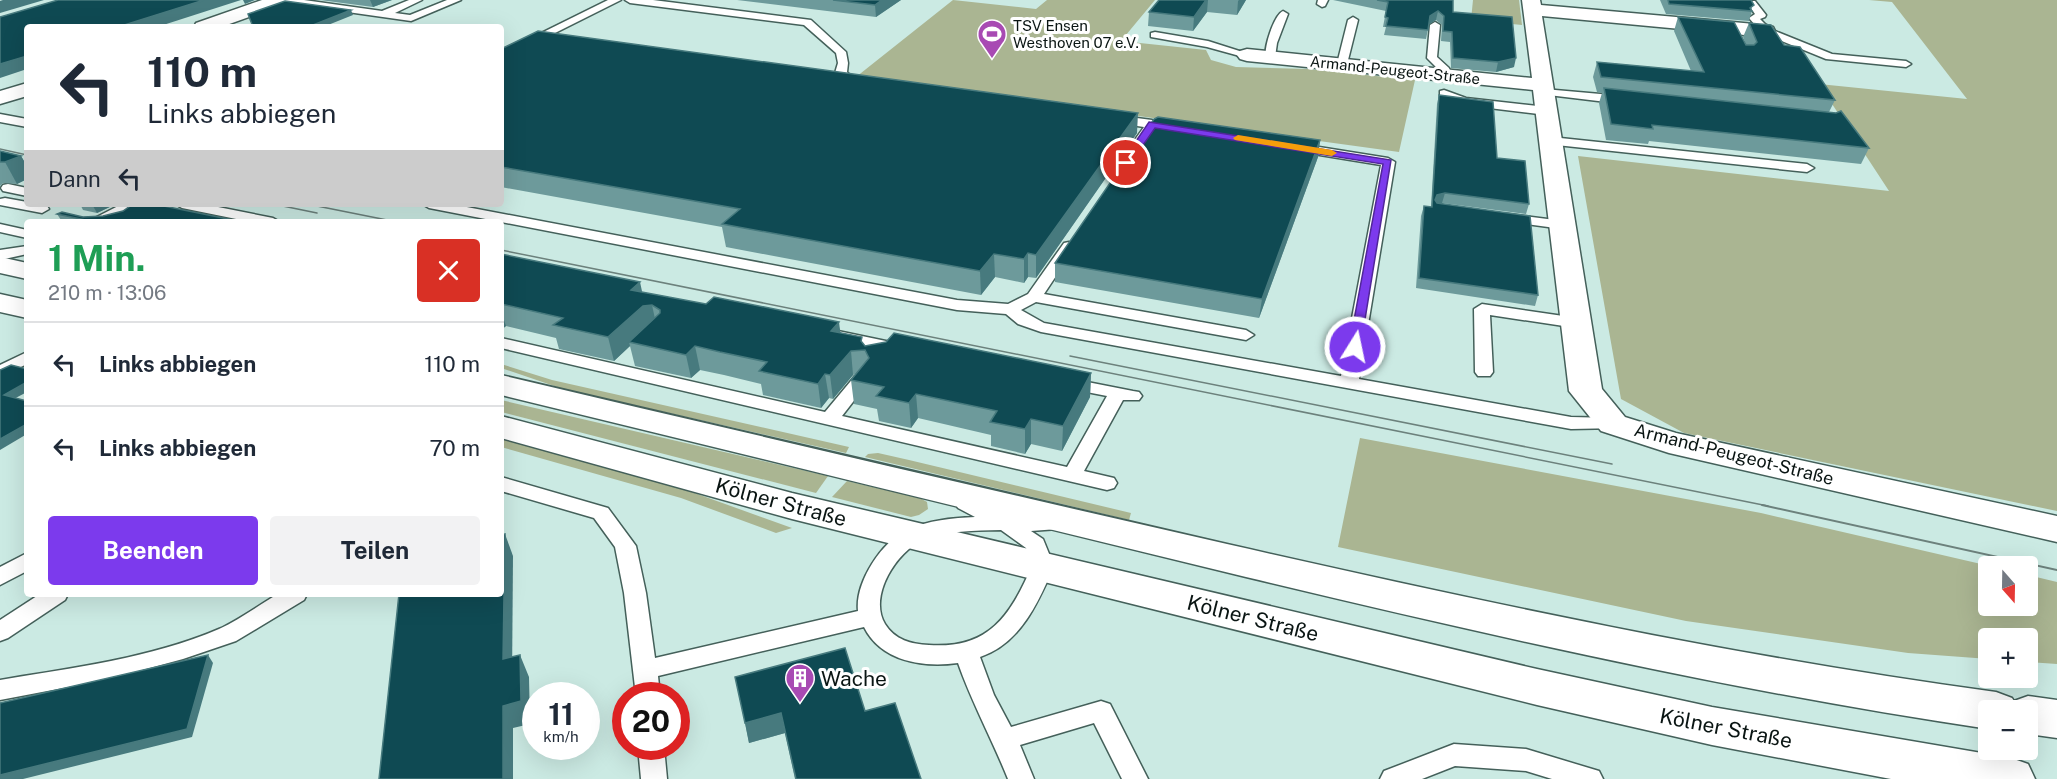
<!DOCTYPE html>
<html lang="de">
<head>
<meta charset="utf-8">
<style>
  body { margin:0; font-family:"Public Sans",sans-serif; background:#f2f2f3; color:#1f2937; height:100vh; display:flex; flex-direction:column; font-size:22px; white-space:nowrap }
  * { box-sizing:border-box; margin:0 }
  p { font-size:20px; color:#747a83 }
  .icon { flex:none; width:33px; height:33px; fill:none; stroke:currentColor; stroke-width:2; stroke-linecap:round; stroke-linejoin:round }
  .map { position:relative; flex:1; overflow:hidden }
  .sheet { position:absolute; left:24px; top:219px; width:480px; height:378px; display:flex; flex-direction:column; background:#fff; border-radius:6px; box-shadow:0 6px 24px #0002 }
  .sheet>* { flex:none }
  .guide { position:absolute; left:24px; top:24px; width:480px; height:183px; border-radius:6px; box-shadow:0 6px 24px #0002; background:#fff; color:#1f2937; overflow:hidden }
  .needle { width:39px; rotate:160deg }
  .buttons { position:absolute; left:1978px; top:556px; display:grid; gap:12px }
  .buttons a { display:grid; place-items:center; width:60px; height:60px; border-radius:6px; background:#fff; box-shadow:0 6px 24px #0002; font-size:30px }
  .speed { position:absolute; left:522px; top:682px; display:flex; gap:12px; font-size:30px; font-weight:700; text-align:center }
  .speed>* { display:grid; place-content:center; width:78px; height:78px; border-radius:50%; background:#fff; box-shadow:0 6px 24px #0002; line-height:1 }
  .speed small { font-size:15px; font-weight:400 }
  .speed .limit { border:9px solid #d22; background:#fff; color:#111 }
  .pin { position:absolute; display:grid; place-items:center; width:51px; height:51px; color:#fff; margin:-26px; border:3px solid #fff; border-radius:50%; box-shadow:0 2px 6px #0007 }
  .me { position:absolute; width:66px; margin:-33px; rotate:10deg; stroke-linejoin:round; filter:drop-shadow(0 0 4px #0008) }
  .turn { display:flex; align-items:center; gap:21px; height:126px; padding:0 24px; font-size:27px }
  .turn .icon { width:78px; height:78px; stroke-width:2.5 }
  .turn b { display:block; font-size:42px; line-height:51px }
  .then { display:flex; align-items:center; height:57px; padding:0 24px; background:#0003; gap:12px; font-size:22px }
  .round { display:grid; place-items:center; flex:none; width:63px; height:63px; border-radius:6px; background:#f2f2f3 }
  .summary { display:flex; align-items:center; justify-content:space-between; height:102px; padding:0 24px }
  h1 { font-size:36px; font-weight:700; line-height:45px; color:#1e9e55 }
  .action { display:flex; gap:12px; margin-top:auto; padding:12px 24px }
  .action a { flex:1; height:69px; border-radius:6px; background:#7c3aed; color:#fff; font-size:24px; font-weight:700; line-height:69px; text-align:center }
  .action a+a { background:#f2f2f3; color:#1f2937 }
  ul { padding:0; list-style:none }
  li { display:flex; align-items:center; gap:18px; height:84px; padding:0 24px; border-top:2px solid #e0e1e3 }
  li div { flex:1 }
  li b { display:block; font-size:22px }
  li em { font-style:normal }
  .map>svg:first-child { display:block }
  .green { fill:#aab592 }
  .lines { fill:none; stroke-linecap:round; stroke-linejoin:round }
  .service-casing { stroke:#44605a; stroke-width:3 }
  .minor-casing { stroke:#44605a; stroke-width:3 }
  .secondary-casing { stroke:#44605a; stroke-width:3 }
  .service { fill:#fff; fill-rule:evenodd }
  .minor { fill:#fff; fill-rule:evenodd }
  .secondary { fill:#fff; fill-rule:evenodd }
  .tram-far1 { stroke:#6c817c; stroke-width:1.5 }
  .tram { stroke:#6c817c; stroke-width:2 }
  .wall { fill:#6d9a9b }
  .shaded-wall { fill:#477a7e }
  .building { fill:#0f4a53; stroke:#477a7e; stroke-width:1.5 }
  .route { fill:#7c3aed; stroke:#51269a; stroke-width:1.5 }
  .slow { fill:#f59e0b }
  .labels { text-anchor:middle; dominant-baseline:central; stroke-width:6; stroke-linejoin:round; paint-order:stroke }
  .far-poi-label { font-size:15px; fill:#0a1513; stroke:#fff; text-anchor:start }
  .far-street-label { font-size:15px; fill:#0a1513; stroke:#fff }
  .street-label { font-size:18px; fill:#0a1513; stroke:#fff }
  .near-street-label { font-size:21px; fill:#0a1513; stroke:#fff }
  .near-poi-label { font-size:21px; fill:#0a1513; stroke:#fff; text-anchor:start }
</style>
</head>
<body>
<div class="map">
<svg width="2057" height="779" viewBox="0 0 2057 779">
  <rect width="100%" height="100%" fill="#cbeae3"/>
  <g class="green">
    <path d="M953,0L1036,9L1047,0H1155L1121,41L1206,50L1211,60L1236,67L1308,69L1415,80L1399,152L856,77Z"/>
    <path d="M1473,0H1519L1522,25L1471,20Z"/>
    <path d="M1869,0H2057V511L1684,433L1621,399L1578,156L1889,191L1819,84L1967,99L1892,2Z"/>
    <path d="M501,364L552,380L849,447L846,453L563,389L501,368Z"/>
    <path d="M501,400L828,476L816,493L501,412Z"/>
    <path d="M501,438L689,491L792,528L776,533L681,498L501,447Z"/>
    <path d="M1360,438L1761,513L1994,567H1989V606H2028V575L2057,582V664L2028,662V639H1989V659L1908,653L1686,621L1338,547Z"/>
    <path d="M878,453L909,460L1131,513L1129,520L865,457L868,454Z"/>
    <path d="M847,481L920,498L927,502L928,509L919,515L911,517L832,497Z"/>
  </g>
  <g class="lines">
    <g class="service-casing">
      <g id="service">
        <path d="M279,0H304L382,11L409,0H422L395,13L410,15L447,0H461L411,21L284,3Z"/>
        <path d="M608,0H621L501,60V53Z"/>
        <path d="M625,0H653L811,20L846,52L848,63L847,72L853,79L865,81L867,83C855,92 843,83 835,73L838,63L836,53L804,25L630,3Z"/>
        <path d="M1318,0H1328L1325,6L1322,7L1317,4Z"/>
        <path d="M1749,1H1755L1766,15L1765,17L1760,19L1770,29L1832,54L1906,61L1911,64L1906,67L1826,59L1762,33L1749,18L1755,14L1747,3Z"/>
        <path d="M1283,11L1288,14L1277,43L1275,57L1270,60L1266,59C1263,49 1274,15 1283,11Z"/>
        <path d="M1353,17L1358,20L1347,64L1346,66H1338L1337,64L1348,20Z"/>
        <path d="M1435,22L1440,25L1437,57L1449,68L1450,75L1444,78L1440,77L1438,69L1427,58L1430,25Z"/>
        <path d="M1155,32L1208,41L1252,55L1247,58L1207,47L1151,37V33Z"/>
        <path d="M1544,89L1623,96L1629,100L1623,104L1540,94L1538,92Z"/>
        <path d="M1444,90L1466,98L1547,107L1553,111L1547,115L1464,105L1440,95V91Z"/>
        <path d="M0,114L27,119V127L0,122Z"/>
        <path d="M1114,115L1152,120L1158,124L1144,144L1140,145L1134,141L1144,127L1110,122V116Z"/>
        <path d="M1551,137L1807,164L1814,168L1807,172L1547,144L1545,141L1547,138Z"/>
        <path d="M1294,143L1388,158L1395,162L1359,379L1571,417L1613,418L1620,420L1622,424L1620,428L1571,429L1041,332L1018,324L1006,314L957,310L429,208L422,204H451L957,300L1008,304L1028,294L1064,243L1069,242L1076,246L1044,294L1246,330L1254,335L1246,340L1036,302L1021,310L1044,323L1341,376L1381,165L1289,150L1288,147Z"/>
        <path d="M8,184L27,188V196L3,191L1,188L3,185Z"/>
        <path d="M5,198L27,202V204L47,206L49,209L42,213L0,205V199Z"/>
        <path d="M122,204H141L106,222H87Z"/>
        <path d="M175,204H203L273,218L280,222H251L182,208Z"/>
        <path d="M1508,214L1563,221L1570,225L1563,229L1503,221L1501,218L1503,215Z"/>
        <path d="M0,224L27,230V238L0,232Z"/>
        <path d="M27,246V254L0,260V250Z"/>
        <path d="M1482,304L1577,318L1585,323L1577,328L1490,315L1493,372L1490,376H1478L1475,372L1474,309Z"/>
        <path d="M838,331L905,345L908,349L905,353L899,354L832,340L830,336Z"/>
        <path d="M501,338L825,412L855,376H867L870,380L842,416L1067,467L1107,396L1061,387L1058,383L1061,379L1067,378L1133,391L1139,392L1142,396L1139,400H1123L1084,471L1114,478L1117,483L1114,488L1107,490L501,348Z"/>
        <path d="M27,352V364L0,377V365Z"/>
        <path d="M501,477L608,508L636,546L646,593L655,658L858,611C855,583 881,542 907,530C928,520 953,518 975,517L958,508L955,503L958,498C975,493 991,509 1006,515C1022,521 1042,514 1058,519L1061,524L1058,529L1031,531L1043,539L1054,566C1038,603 1020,644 980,657L994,695L1011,727L1101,701L1110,704L1148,779H1122L1094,723L1020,745L1034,779H1008C992,739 972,703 958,663C922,668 881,661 864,627L658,676L660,696H636L624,593L615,547L594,518L501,491ZM1001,530L1026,548L1032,566C1010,616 989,649 929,645C911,644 895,640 885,624C868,596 897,551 923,540C947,530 975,531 1001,530Z"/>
        <path d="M27,553V571L0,585V567Z"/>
        <path d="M40,594H68L65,600L8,638L0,641V620Z"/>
        <path d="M278,594H307L304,600L236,641L183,659L105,680L0,700V680C71,668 152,658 219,629C239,620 259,605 278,594Z"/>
        <path d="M1454,744L1526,749L1599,771L1603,779H1552L1526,771L1455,766L1422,779H1380L1384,771Z"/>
        <path d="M638,747H664L667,779H641Z"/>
      </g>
    </g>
    <g class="minor-casing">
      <g id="minor">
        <path d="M262,0H288L285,4L221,27H194L196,23Z"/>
        <path d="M1522,0H1540L1541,5L1766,25L1773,27L1775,31L1773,35L1766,37L1542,16L1602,389L1625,417L1676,433L2057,516V542L1669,453L1601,431L1569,391L1533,90L1247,61L1240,59L1237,55L1240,51L1247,49L1532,78Z"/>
        <path d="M27,83V96L0,104V91Z"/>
      </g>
    </g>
    <g class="secondary-casing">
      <g id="secondary">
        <path d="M0,257L27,263V279L0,273Z"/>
        <path d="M0,294L27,300V318L0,312Z"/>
        <path d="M501,375C743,432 985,489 1227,544C1482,602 1737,657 1996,692L2012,698L2014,701L2028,696L2057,700V738L2028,734V711H1989V729C1738,692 1492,636 1246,577C997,517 749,455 501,395Z"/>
        <path d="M501,416L792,493L1537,669L1712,707L2011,758L2028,764L2035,779H1891L1712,745L1537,705L792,519L501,438Z"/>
      </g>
    </g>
    <use href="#service" class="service"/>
    <use href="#minor" class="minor"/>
    <use href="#secondary" class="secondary"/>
    <g class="tram-far1">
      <path d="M0,149L27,155"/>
      <path d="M273,204L317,213"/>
      <path d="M307,204L397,222"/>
      <path d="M501,250L1768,506"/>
      <path d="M1070,356L1612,464"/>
    </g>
    <path class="tram" d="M1762,505L2057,570"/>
  </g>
  <g class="wall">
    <path d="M320,0H392L373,7Z"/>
    <path d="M737,0H901L876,17Z"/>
    <path d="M1159,0H1246L1237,15L1207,12L1193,31L1148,26L1149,12Z"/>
    <path d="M1333,0H1453V12L1514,67L1496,72L1451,68L1450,42L1441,41L1442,25L1436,20L1429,24L1426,39L1384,35L1386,27H1383L1386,11Z"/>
    <path d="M1660,0H1751L1752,11L1749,21L1666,14Z"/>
    <path d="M1678,17L1746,45L1743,37L1749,23L1784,45L1835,100L1829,112L1869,148L1861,164L1649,141L1648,144L1606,140L1599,103L1602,93L1597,92L1593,77L1597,62L1691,71L1674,31Z"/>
    <path d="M501,49L1137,133L1036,278L1028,277L1024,283L995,277L981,295L726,247L722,227L501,187Z"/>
    <path d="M1439,95L1497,158L1529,204L1526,214L1442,203L1439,204L1538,295L1535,306L1416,288L1421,216L1424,206L1431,207L1437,104Z"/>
    <path d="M1320,140L1318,157L1259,318L1055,282V263Z"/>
    <path d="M0,151L21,156L27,166V179L17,184L3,183L0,186Z"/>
    <path d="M80,204H116L97,213L83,210Z"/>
    <path d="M57,214L83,217L233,220V222H68L61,220Z"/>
    <path d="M501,254L642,292L862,337V342L865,346L1091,373L1090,397L1062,451L1031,444L1025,454L991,446V435L918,418L911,428L879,421L877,409L854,404L851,380L856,374L853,375L833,399L829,398L821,408L763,395L761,384L724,375L700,370L691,378L635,366L630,346L614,361L559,349L556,338L506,326L501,330Z"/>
    <path d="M865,711L921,779H795L785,733L749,743L745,723Z"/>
  </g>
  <g class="shaded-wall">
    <path d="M3,0H44L0,13V1Z"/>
    <path d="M204,0H241L157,27H118Z"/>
    <path d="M243,0H255L245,4Z"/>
    <path d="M370,0H392L373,7Z"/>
    <path d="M882,0H901L876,17L875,5Z"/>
    <path d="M1206,0H1208L1207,12L1193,31L1194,17Z"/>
    <path d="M1239,0H1246L1237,15L1238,1Z"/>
    <path d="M351,10L353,15L323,27H308Z"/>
    <path d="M1438,11L1436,20L1428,25L1430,16Z"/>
    <path d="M27,56V69L0,78V64Z"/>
    <path d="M1516,58L1514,67L1496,72L1498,62Z"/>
    <path d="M1138,113L1137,133L1036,278V255Z"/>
    <path d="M1320,140L1318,157L1259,318L1262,299Z"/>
    <path d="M21,156L27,166V179L17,184L5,162Z"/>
    <path d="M1445,193L1442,203L1435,205L1433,210L1437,195Z"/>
    <path d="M98,204H116L97,213L93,206Z"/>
    <path d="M1028,253V277L1024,283V259Z"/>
    <path d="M994,254L995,277L981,295L980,271Z"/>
    <path d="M640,282L645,305H652L657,328L629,342L630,346L614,361L608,337L631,290Z"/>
    <path d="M501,311L506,326L501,330Z"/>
    <path d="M839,322L842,345L831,331Z"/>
    <path d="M695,346L700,370L691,378L686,355Z"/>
    <path d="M851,351L853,375L833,399L830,375Z"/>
    <path d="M1091,373L1090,397L1062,451L1063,426Z"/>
    <path d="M825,374L829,398L821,408L818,384Z"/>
    <path d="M27,382V392L8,402L4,395Z"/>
    <path d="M916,394L918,418L911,428L909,403Z"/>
    <path d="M1031,419V444L1025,454V429Z"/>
    <path d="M27,424V434L0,450V439Z"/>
    <path d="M505,534L513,556L512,682L503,659Z"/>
    <path d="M208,655L213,663L192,737L23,779H0V775Z"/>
    <path d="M520,655L529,677L530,724L513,728V779H503V706Z"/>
    <path d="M781,713L785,733L749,743L745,723Z"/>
  </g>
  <g class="building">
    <path d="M58,0H204L118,27H27V56L0,64V17Z"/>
    <path d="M833,0H882L875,5Z"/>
    <path d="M1159,0H1206L1194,17L1149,12Z"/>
    <path d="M1377,0H1453V12L1512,17L1516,58L1498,62L1453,58L1452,32L1443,31L1444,16L1438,11L1430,16L1428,30L1386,26L1388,18L1385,17L1388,2Z"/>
    <path d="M1668,0H1751L1754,5L1750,8L1752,11L1669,4Z"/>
    <path d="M285,1L351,10L308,27H253L248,14Z"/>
    <path d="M1678,17L1734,22L1746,45H1754L1757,42L1749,23L1771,25L1784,45L1800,47L1835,100L1601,77L1597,62L1704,72Z"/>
    <path d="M538,31L1138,113L1036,255L1028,253L1024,259L994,254L980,271L722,224L740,209L501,167V49Z"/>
    <path d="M1604,88L1836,113L1841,111L1869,148L1652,125L1653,129L1611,124Z"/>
    <path d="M1439,95L1493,102L1497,158L1525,161L1529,204L1445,193L1437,195L1435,200L1437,203L1530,216L1538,295L1419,278L1424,206L1432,207Z"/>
    <path d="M1158,117L1320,140L1262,299L1055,263L1154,119Z"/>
    <path d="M0,151L21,156L5,162H0Z"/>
    <path d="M80,204H98L93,206Z"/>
    <path d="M133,204H154L233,220L229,222H95L57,214L62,212L83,217L103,216L123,211Z"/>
    <path d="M501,254L640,282L631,290L706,304L714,297L839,322L831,331L862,337L861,341L865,346L886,342L894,333L1091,373L1063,426L1031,419L1025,429L990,422L997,411L916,394L909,403L876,396L884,387L851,380L869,358L865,350L851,351L830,375L825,374L818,384L759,371L767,362L720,352L695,346L686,355L629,342L660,313V310L652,305L643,306L608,337L553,325L563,318L501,304Z"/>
    <path d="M11,365L27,369V382L4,395L27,401V424L0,439V370Z"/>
    <path d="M505,534L503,659L520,655L521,701L503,706V779H379L399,594H501V535Z"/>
    <path d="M845,648L865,711L895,703L921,779H796L781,713L745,723L735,677Z"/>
    <path d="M208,655L187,729L0,775V703Z"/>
  </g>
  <path class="route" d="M1149,122L1391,160L1360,350H1351L1349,347L1383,164L1155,128L1129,165H1122L1121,163Z"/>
  <path class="slow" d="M1238,135L1332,150L1337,153L1332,156L1235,140L1233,138Z"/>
  <defs>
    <g id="stadium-pin" transform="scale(1.5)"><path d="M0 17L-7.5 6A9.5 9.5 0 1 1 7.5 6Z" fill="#a84ab3" stroke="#fff"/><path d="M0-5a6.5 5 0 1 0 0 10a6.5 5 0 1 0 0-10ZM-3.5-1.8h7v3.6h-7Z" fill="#fff"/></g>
    <g id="building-pin" transform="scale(1.5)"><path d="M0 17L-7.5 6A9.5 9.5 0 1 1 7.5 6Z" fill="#a84ab3" stroke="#fff"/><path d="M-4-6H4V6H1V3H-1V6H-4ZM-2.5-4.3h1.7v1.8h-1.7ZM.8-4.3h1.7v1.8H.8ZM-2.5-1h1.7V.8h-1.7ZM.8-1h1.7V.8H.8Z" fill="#fff"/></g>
  </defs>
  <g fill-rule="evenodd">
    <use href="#stadium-pin" x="992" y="34"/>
    <use href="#building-pin" x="800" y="678"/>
  </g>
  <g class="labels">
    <g class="far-poi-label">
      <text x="1013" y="25">TSV Ensen<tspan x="1013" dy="17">Westhoven 07 e.V.</tspan></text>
    </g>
    <g class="far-street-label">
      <text transform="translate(1395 70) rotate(6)">Armand-Peugeot-Straße</text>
    </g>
    <g class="street-label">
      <text transform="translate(1734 454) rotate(14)">Armand-Peugeot-Straße</text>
    </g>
    <g class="near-street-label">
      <text transform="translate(781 502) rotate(15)">Kölner Straße</text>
      <text transform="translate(1253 618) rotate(14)">Kölner Straße</text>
      <text transform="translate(1726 728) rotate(11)">Kölner Straße</text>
    </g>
    <g class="near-poi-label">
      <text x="821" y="678">Wache</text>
    </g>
  </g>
</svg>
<div class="buttons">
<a><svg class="needle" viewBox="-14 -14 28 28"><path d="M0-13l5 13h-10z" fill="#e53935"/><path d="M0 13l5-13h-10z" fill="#747a83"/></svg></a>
<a>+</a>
<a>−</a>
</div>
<div class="speed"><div>11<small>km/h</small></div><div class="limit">20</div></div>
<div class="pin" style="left:1126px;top:163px;background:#d93025"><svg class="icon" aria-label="arrive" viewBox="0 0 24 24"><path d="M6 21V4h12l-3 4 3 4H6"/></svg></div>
<svg class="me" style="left:1355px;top:347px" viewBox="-20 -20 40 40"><circle r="17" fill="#7c3aed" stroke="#fff" stroke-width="3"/><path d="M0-11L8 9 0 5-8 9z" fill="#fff"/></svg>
<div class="guide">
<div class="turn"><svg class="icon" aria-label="left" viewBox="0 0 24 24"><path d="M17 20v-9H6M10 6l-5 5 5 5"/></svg><div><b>110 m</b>Links abbiegen</div></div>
<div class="then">Dann<svg class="icon" aria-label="left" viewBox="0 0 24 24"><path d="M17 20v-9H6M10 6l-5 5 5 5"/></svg></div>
</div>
<section class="sheet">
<div class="summary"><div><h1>1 Min.</h1><p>210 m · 13:06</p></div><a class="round" style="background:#d93025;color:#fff"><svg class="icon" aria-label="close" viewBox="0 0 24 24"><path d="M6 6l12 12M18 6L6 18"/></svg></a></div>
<ul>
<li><svg class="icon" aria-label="left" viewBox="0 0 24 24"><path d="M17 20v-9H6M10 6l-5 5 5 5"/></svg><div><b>Links abbiegen</b></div><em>110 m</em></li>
<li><svg class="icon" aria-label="left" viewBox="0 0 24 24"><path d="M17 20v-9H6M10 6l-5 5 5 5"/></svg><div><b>Links abbiegen</b></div><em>70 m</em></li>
</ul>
<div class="action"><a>Beenden</a><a>Teilen</a></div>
</section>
</div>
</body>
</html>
